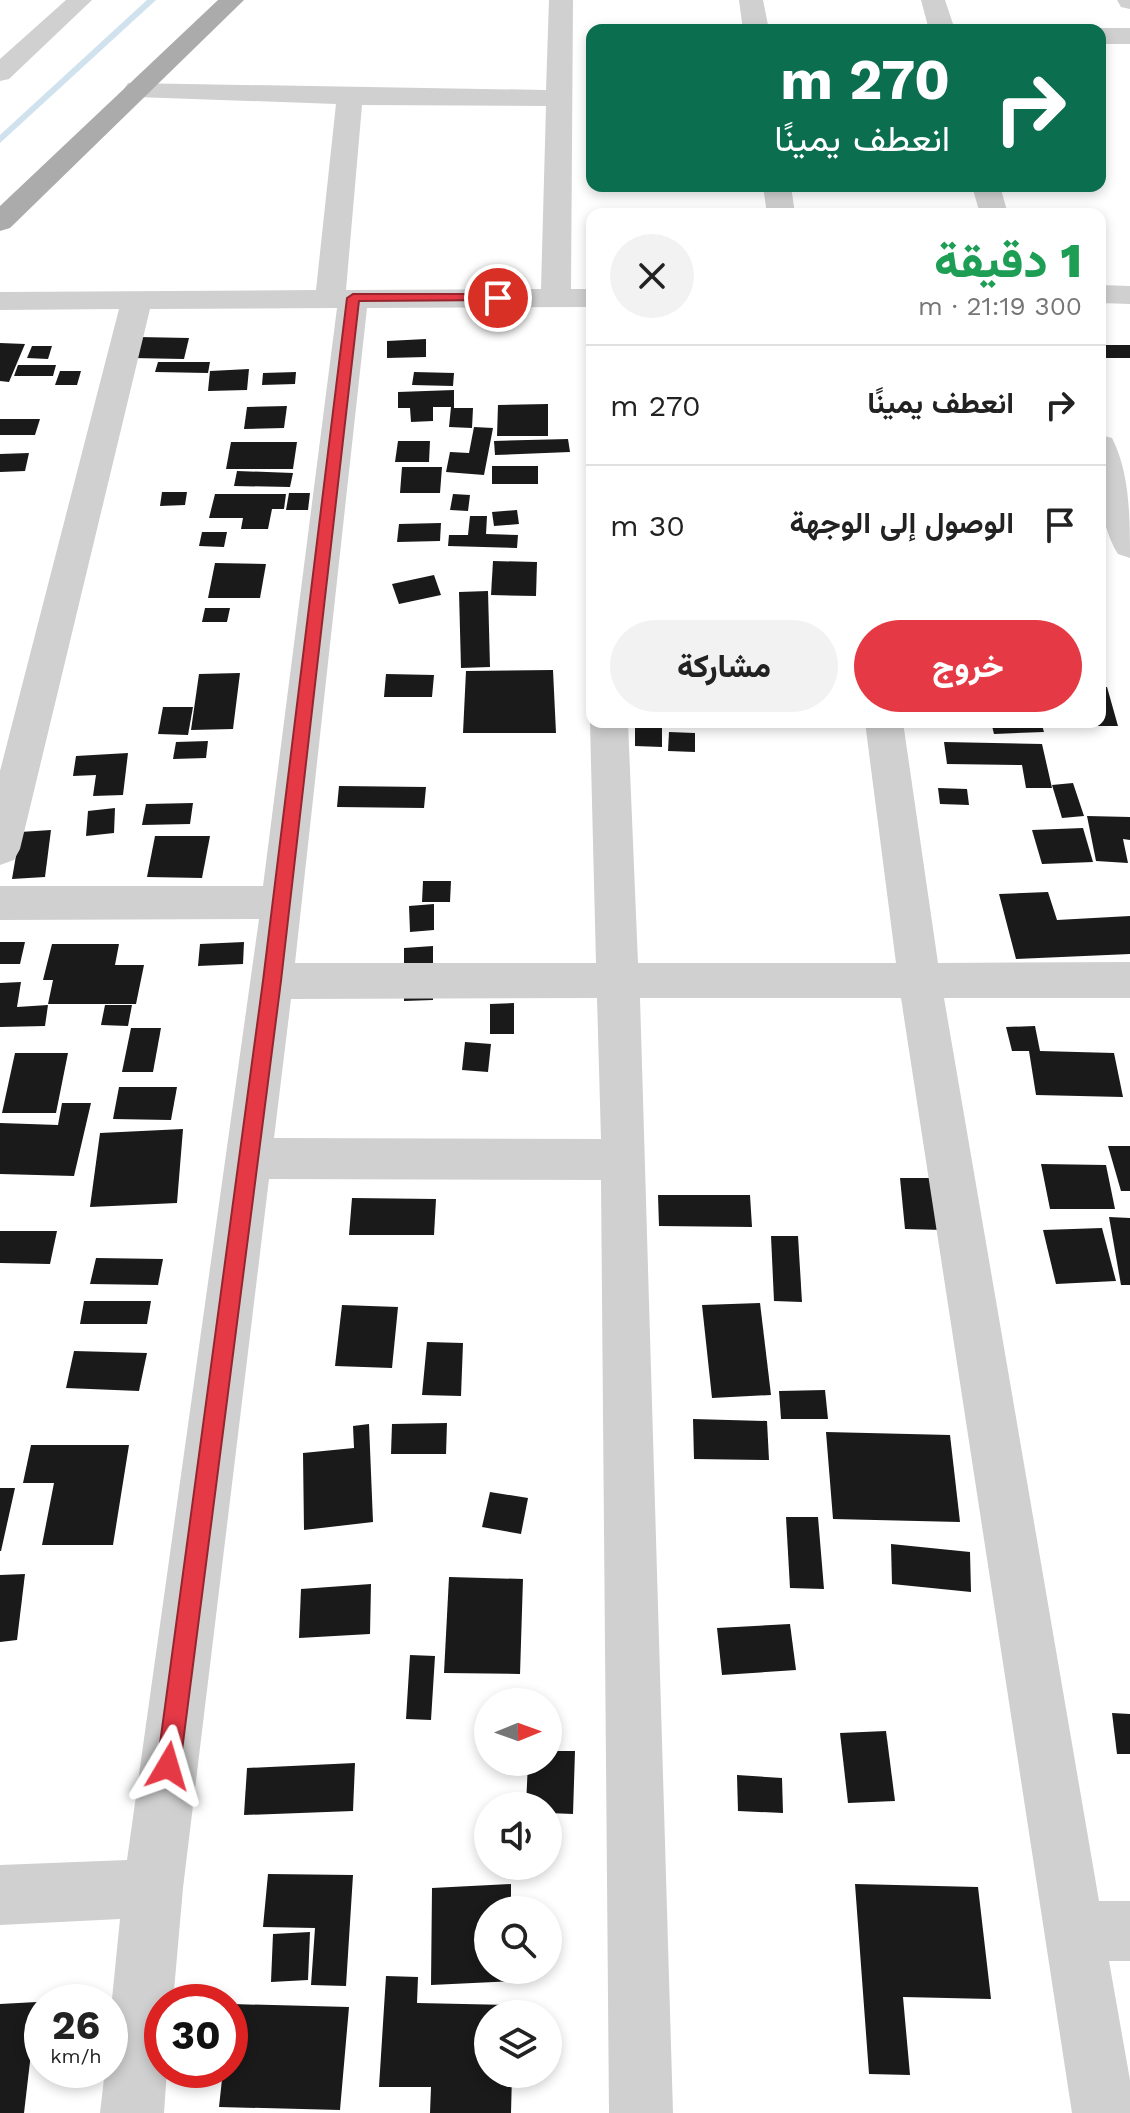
<!DOCTYPE html>
<html lang="ar">
<head>
<meta charset="utf-8">
<style>
  body { margin:0; font-family:"Work Sans",Vazirmatn,sans-serif; background:#f2f2f2; color:#222; direction:rtl; height:100vh; display:flex; flex-direction:column; font-size:30px; white-space:nowrap }
  * { box-sizing:border-box; margin:0 }
  p { font-size:26px; color:#767676 }
  .icon { flex:none; width:44px; height:44px; fill:none; stroke:currentColor; stroke-width:2; stroke-linecap:round; stroke-linejoin:round }
  .map { position:relative; flex:1; overflow:hidden; direction:ltr }
  .details { position:absolute; left:586px; top:208px; width:520px; height:520px; display:flex; flex-direction:column; background:#fff; border-radius:16px; box-shadow:0 4px 12px #0003; direction:rtl }
  .details>* { flex:none }
  .top-card { position:absolute; left:586px; top:24px; width:520px; height:168px; border-radius:16px; box-shadow:0 4px 12px #0003; direction:rtl; background:#0b6e4f; color:#fff; overflow:hidden }
  .needle { width:52px; rotate:89deg }
  .controls { position:absolute; left:474px; top:1688px; display:grid; gap:16px }
  .controls a { display:grid; place-items:center; width:88px; height:88px; border-radius:50%; background:#fff; box-shadow:0 4px 12px #0003; font-size:40px }
  .speed { position:absolute; left:24px; top:1984px; display:flex; gap:16px; font-size:40px; font-weight:700; text-align:center }
  .speed>* { display:grid; place-content:center; width:104px; height:104px; border-radius:50%; background:#fff; box-shadow:0 4px 12px #0003; line-height:1 }
  .speed small { font-size:20px; font-weight:400 }
  .speed .limit { border:12px solid #d22; background:#fff; color:#111 }
  .pin { position:absolute; display:grid; place-items:center; width:68px; height:68px; color:#fff; margin:-34px; border:4px solid #fff; border-radius:50%; box-shadow:0 2px 8px #0007 }
  .me { position:absolute; width:88px; margin:-44px; rotate:7deg; stroke-linejoin:round; filter:drop-shadow(0 0 6px #0008) }
  .turn { display:flex; align-items:center; gap:28px; height:168px; padding:0 24px; font-size:36px }
  .turn .icon { width:104px; height:104px; stroke-width:2.5 }
  .turn b { display:block; font-size:56px; line-height:68px }
  .round { display:grid; place-items:center; flex:none; width:84px; height:84px; border-radius:42px; background:#f2f2f2 }
  .overview { display:flex; align-items:center; justify-content:space-between; height:136px; padding:0 24px }
  h1 { font-size:48px; font-weight:800; line-height:60px; color:#1e9e55 }
  .primary-button { display:flex; gap:16px; margin-top:auto; padding:16px 24px }
  .primary-button a { flex:1; height:92px; border-radius:48px; background:#e63946; color:#fff; font-size:32px; font-weight:800; line-height:92px; text-align:center }
  .primary-button a+a { background:#f2f2f2; color:#222 }
  ul { padding:0; list-style:none }
  li { display:flex; align-items:center; gap:24px; height:120px; padding:0 24px; border-top:2px solid #e0e0e0 }
  li div { flex:1 }
  li b { display:block; font-size:30px }
  li em { font-style:normal }
  .map>svg:first-child { display:block }
  .lines { fill:none; stroke-linecap:round; stroke-linejoin:round }
  .stream { fill:#cfe2ee; fill-rule:evenodd }
  .building { fill:#1a1a1a }
  .minor { fill:#d0d0d0; fill-rule:evenodd }
  .major { fill:#ababab; fill-rule:evenodd }
  .route { fill:#e63946; stroke:#96252e; stroke-width:2 }
</style>
</head>
<body>
<div class="map">
<svg width="1130" height="2113" viewBox="0 0 1130 2113">
  <rect width="100%" height="100%" fill="#fff"/>
  <g class="lines">
    <path class="stream" d="M147,0H156L0,143V135Z"/>
  </g>
  <g class="building">
    <path d="M139,337L189,338L184,359L132,358Z"/>
    <path d="M426,339V357L387,358V341Z"/>
    <path d="M0,343L25,344L9,382L0,381Z"/>
    <path d="M1100,345H1130V358H1103Z"/>
    <path d="M32,346H52L48,359L27,358Z"/>
    <path d="M158,362H210L208,373L155,372Z"/>
    <path d="M18,365H56L53,376H14Z"/>
    <path d="M249,369L247,390L208,391L210,371Z"/>
    <path d="M60,371H81L77,385H55Z"/>
    <path d="M296,372L295,384L262,385L263,373Z"/>
    <path d="M414,372L454,373L453,386L412,385Z"/>
    <path d="M454,390V408H473L472,428L449,427L451,407H433V421L411,422L410,408H398V392Z"/>
    <path d="M548,404V436H497L498,405Z"/>
    <path d="M287,406L284,428L244,429L247,407Z"/>
    <path d="M0,419H40L35,435H0Z"/>
    <path d="M474,427L493,428L484,475L446,472L450,452L469,453Z"/>
    <path d="M568,439L570,452L495,455L494,441Z"/>
    <path d="M398,441H430L429,462H395Z"/>
    <path d="M231,442H297L293,469H226Z"/>
    <path d="M29,453L25,471L0,472V454Z"/>
    <rect x="492" y="466" width="46" height="18"/>
    <path d="M402,467H442L440,493H400Z"/>
    <path d="M237,471L293,473L290,487L234,486Z"/>
    <path d="M162,492H187L185,505L160,506Z"/>
    <path d="M289,493H310L308,510H286Z"/>
    <path d="M215,494H286L284,509H272L268,529H241L243,518H209Z"/>
    <path d="M453,494L470,495L468,511L450,510Z"/>
    <path d="M517,510L519,524L494,526L492,512Z"/>
    <path d="M470,516H487L486,534L518,535L517,548L448,546L449,535H468Z"/>
    <path d="M441,523L440,541L397,542L399,524Z"/>
    <path d="M202,532H227L224,547L199,546Z"/>
    <path d="M493,561L537,562L536,596L491,595Z"/>
    <path d="M215,563L266,564L260,598H208Z"/>
    <path d="M434,575L441,595L399,604L392,584Z"/>
    <path d="M488,591L490,667L461,668L459,592Z"/>
    <path d="M205,608H230L227,622H202Z"/>
    <path d="M553,670L556,733H463L466,671Z"/>
    <path d="M240,673L233,729L191,730L199,674Z"/>
    <path d="M386,674L434,675L432,697H384Z"/>
    <path d="M1100,687H1107L1118,726H1068L1067,722H1100Z"/>
    <path d="M163,707H193L188,735L158,734Z"/>
    <path d="M635,722H662V747L635,746Z"/>
    <path d="M991,722H1041L1044,732L994,734Z"/>
    <path d="M669,732L695,733V752L668,751Z"/>
    <path d="M208,741L206,758L173,759L176,742Z"/>
    <path d="M944,742L1042,744L1052,788H1026L1022,765L947,764Z"/>
    <path d="M128,753L123,795L93,796L96,775L73,776L76,756Z"/>
    <path d="M1073,783L1084,816L1062,818L1052,785Z"/>
    <path d="M339,786L426,787L424,808L337,807Z"/>
    <path d="M938,788L967,789L969,805L940,804Z"/>
    <path d="M193,803L190,824L142,825L146,804Z"/>
    <path d="M115,808L114,833L86,836L88,811Z"/>
    <path d="M1087,816L1130,817V840L1123,839L1128,863L1096,861Z"/>
    <path d="M1083,828L1093,862L1042,864L1032,830Z"/>
    <path d="M51,830L45,877L12,879L20,832Z"/>
    <path d="M155,836H210L202,878L147,877Z"/>
    <path d="M423,881H451L450,902H422Z"/>
    <path d="M1048,892L1057,920L1130,916V954L1016,959L999,894Z"/>
    <path d="M434,904V930L410,932L409,906Z"/>
    <path d="M0,942H25L20,964H0Z"/>
    <path d="M244,942L243,964L198,966L200,944Z"/>
    <path d="M52,944H119L115,965H144L136,1004H48L53,980H43Z"/>
    <path d="M433,946V1000L404,1001V948Z"/>
    <path d="M21,982L17,1007L48,1005L45,1026L0,1027V983Z"/>
    <path d="M514,1003V1034H490V1004Z"/>
    <path d="M105,1005H132L128,1026L101,1025Z"/>
    <path d="M1035,1026L1040,1051L1114,1053L1123,1097L1036,1095L1029,1051H1012L1006,1027Z"/>
    <path d="M131,1028H161L153,1072H122Z"/>
    <path d="M465,1042L491,1044L488,1072L462,1070Z"/>
    <path d="M15,1053H68L56,1113H2Z"/>
    <path d="M119,1087H177L171,1120L113,1119Z"/>
    <path d="M62,1103H91L74,1176L0,1174V1123L58,1125Z"/>
    <path d="M183,1129L177,1203L90,1207L100,1133Z"/>
    <path d="M1108,1146H1130V1191H1121Z"/>
    <path d="M1041,1164L1106,1165L1115,1209H1050Z"/>
    <path d="M900,1178H937L944,1230L905,1229Z"/>
    <path d="M658,1195H750L752,1227L659,1226Z"/>
    <path d="M352,1198L436,1199L434,1235H349Z"/>
    <path d="M1109,1217L1130,1218V1285H1121Z"/>
    <path d="M1102,1228L1116,1281L1056,1284L1043,1230Z"/>
    <path d="M0,1231H57L50,1264L0,1263Z"/>
    <path d="M771,1236H798L802,1302L774,1301Z"/>
    <path d="M96,1258L163,1259L158,1285L90,1284Z"/>
    <path d="M84,1301H151L147,1324H80Z"/>
    <path d="M760,1303L771,1395L712,1398L702,1305Z"/>
    <path d="M342,1305L398,1307L392,1368L335,1366Z"/>
    <path d="M427,1342L463,1343L461,1396L422,1395Z"/>
    <path d="M74,1351L147,1353L139,1391L66,1388Z"/>
    <path d="M825,1390L828,1419H781L779,1391Z"/>
    <path d="M693,1419L767,1421L769,1460L694,1459Z"/>
    <path d="M447,1423L446,1454H391L392,1424Z"/>
    <path d="M369,1424L373,1522L304,1530L303,1453L354,1448L353,1426Z"/>
    <path d="M826,1432L950,1435L960,1522L833,1519Z"/>
    <path d="M31,1445H129L113,1545H42L54,1483H23Z"/>
    <path d="M0,1488H15L1,1551H0Z"/>
    <path d="M490,1492L528,1498L521,1534L482,1527Z"/>
    <path d="M786,1517H818L824,1589L790,1588Z"/>
    <path d="M891,1544L970,1552L971,1592L892,1584Z"/>
    <path d="M25,1574L17,1640L0,1642V1575Z"/>
    <path d="M449,1577L523,1579L520,1674L444,1673Z"/>
    <path d="M371,1584L370,1634L299,1638L301,1589Z"/>
    <path d="M790,1624L796,1670L722,1675L717,1628Z"/>
    <path d="M410,1655L435,1656L431,1720L406,1719Z"/>
    <path d="M1112,1713L1130,1714V1754H1117Z"/>
    <path d="M886,1731L895,1801L848,1803L840,1733Z"/>
    <path d="M548,1751H575L573,1814L548,1813V1806H526L528,1762H548Z"/>
    <path d="M355,1763L353,1811L244,1815L247,1768Z"/>
    <path d="M737,1775L782,1778L783,1813L738,1811Z"/>
    <path d="M268,1874L353,1875L346,1986L311,1985L315,1928L263,1927Z"/>
    <path d="M511,1884V1910H488V1970H512L513,1981L431,1985L432,1888Z"/>
    <path d="M855,1884L978,1887L991,1999L903,1997L910,2075L869,2074Z"/>
    <path d="M310,1932L308,1980L271,1982L273,1934Z"/>
    <path d="M386,1976L418,1977L417,2003L514,2005L513,2014H488V2074H512L511,2113H430L431,2087H379Z"/>
    <path d="M37,2002L24,2113H0V2004Z"/>
    <path d="M231,2004L349,2007L340,2110L219,2107L223,2070H230Z"/>
  </g>
  <g class="lines">
    <g class="minor">
      <path d="M66,0H92L9,79L0,81V59Z"/>
      <path d="M549,0H573L571,289H592V307L367,308L295,963H596L590,722L592,719V722H628L638,963H896L865,722H903L938,963L1130,962V998H944L1099,1901H1130V1961H1109L1130,2080V2113H1072L901,998H640L673,2113H609L601,1180L269,1179L183,1888L173,2002H162V2070H167L164,2113H100L105,2070H110V2019L120,1919L0,1925V1865L127,1860L259,919L0,920V886H263L337,308L150,309L20,849L14,860L0,865V771L119,309L0,310V292L316,290L336,104L137,97L128,95L124,89L128,83L546,90ZM362,105L546,106L541,289L346,290ZM597,998L601,1139L274,1138L291,999Z"/>
      <path d="M739,0H763L769,30H743Z"/>
      <path d="M921,0H945L955,30H929Z"/>
      <path d="M1117,0H1130V9L1121,7Z"/>
      <path d="M1100,28H1130V44H1100V30H1094Z"/>
      <path d="M763,186H791L795,214H767Z"/>
      <path d="M972,186H1000L1008,214H980Z"/>
      <path d="M1100,285L1130,286V304L1100,303Z"/>
      <path d="M1100,435L1112,438C1130,473 1130,518 1130,558L1118,554C1096,519 1100,475 1100,435Z"/>
    </g>
    <path class="major" d="M218,0H244L10,228L0,231V206Z"/>
  </g>
  <path class="route" d="M498,294L504,298L502,300L359,301L281,981L180,1766L177,1775L168,1778L160,1775L157,1766L263,981L347,298L353,294Z"/>
</svg>
<div class="controls">
<a><svg class="needle" viewBox="-14 -14 28 28"><path d="M0-13l5 13h-10z" fill="#e53935"/><path d="M0 13l5-13h-10z" fill="#767676"/></svg></a>
<a><svg class="icon" aria-label="sound" viewBox="0 0 24 24"><path d="M4 9h4l5-4v14l-5-4H4zM17 9q2 3 0 6"/></svg></a>
<a><svg class="icon" aria-label="search" viewBox="0 0 24 24"><circle cx="10" cy="10" r="6"/><path d="M15 15l6 6"/></svg></a>
<a><svg class="icon" aria-label="layers" viewBox="0 0 24 24"><path d="M12 4l9 5-9 5-9-5zM3 14l9 5 9-5"/></svg></a>
</div>
<div class="speed"><div>26<small>km/h</small></div><div class="limit">30</div></div>
<div class="pin" style="left:498px;top:298px;background:#d93025"><svg class="icon" aria-label="arrive" viewBox="0 0 24 24"><path d="M6 21V4h12l-3 4 3 4H6"/></svg></div>
<svg class="me" style="left:168px;top:1766px" viewBox="-20 -20 40 40"><path d="M0-17L14 15 0 8-14 15z" fill="#e63946" stroke="#fff" stroke-width="4"/></svg>
<div class="top-card">
<div class="turn"><svg class="icon" aria-label="right" viewBox="0 0 24 24"><path d="M7 20v-9h11M14 6l5 5-5 5"/></svg><div><b>270 m</b>انعطف يمينًا</div></div>
</div>
<section class="details">
<div class="overview"><div><h1>1 دقيقة</h1><p>300 m · 21:19</p></div><a class="round"><svg class="icon" aria-label="close" viewBox="0 0 24 24"><path d="M6 6l12 12M18 6L6 18"/></svg></a></div>
<ul>
<li><svg class="icon" aria-label="right" viewBox="0 0 24 24"><path d="M7 20v-9h11M14 6l5 5-5 5"/></svg><div><b>انعطف يمينًا</b></div><em>270 m</em></li>
<li><svg class="icon" aria-label="arrive" viewBox="0 0 24 24"><path d="M6 21V4h12l-3 4 3 4H6"/></svg><div><b>الوصول إلى الوجهة</b></div><em>30 m</em></li>
</ul>
<div class="primary-button"><a>خروج</a><a>مشاركة</a></div>
</section>
</div>
</body>
</html>
